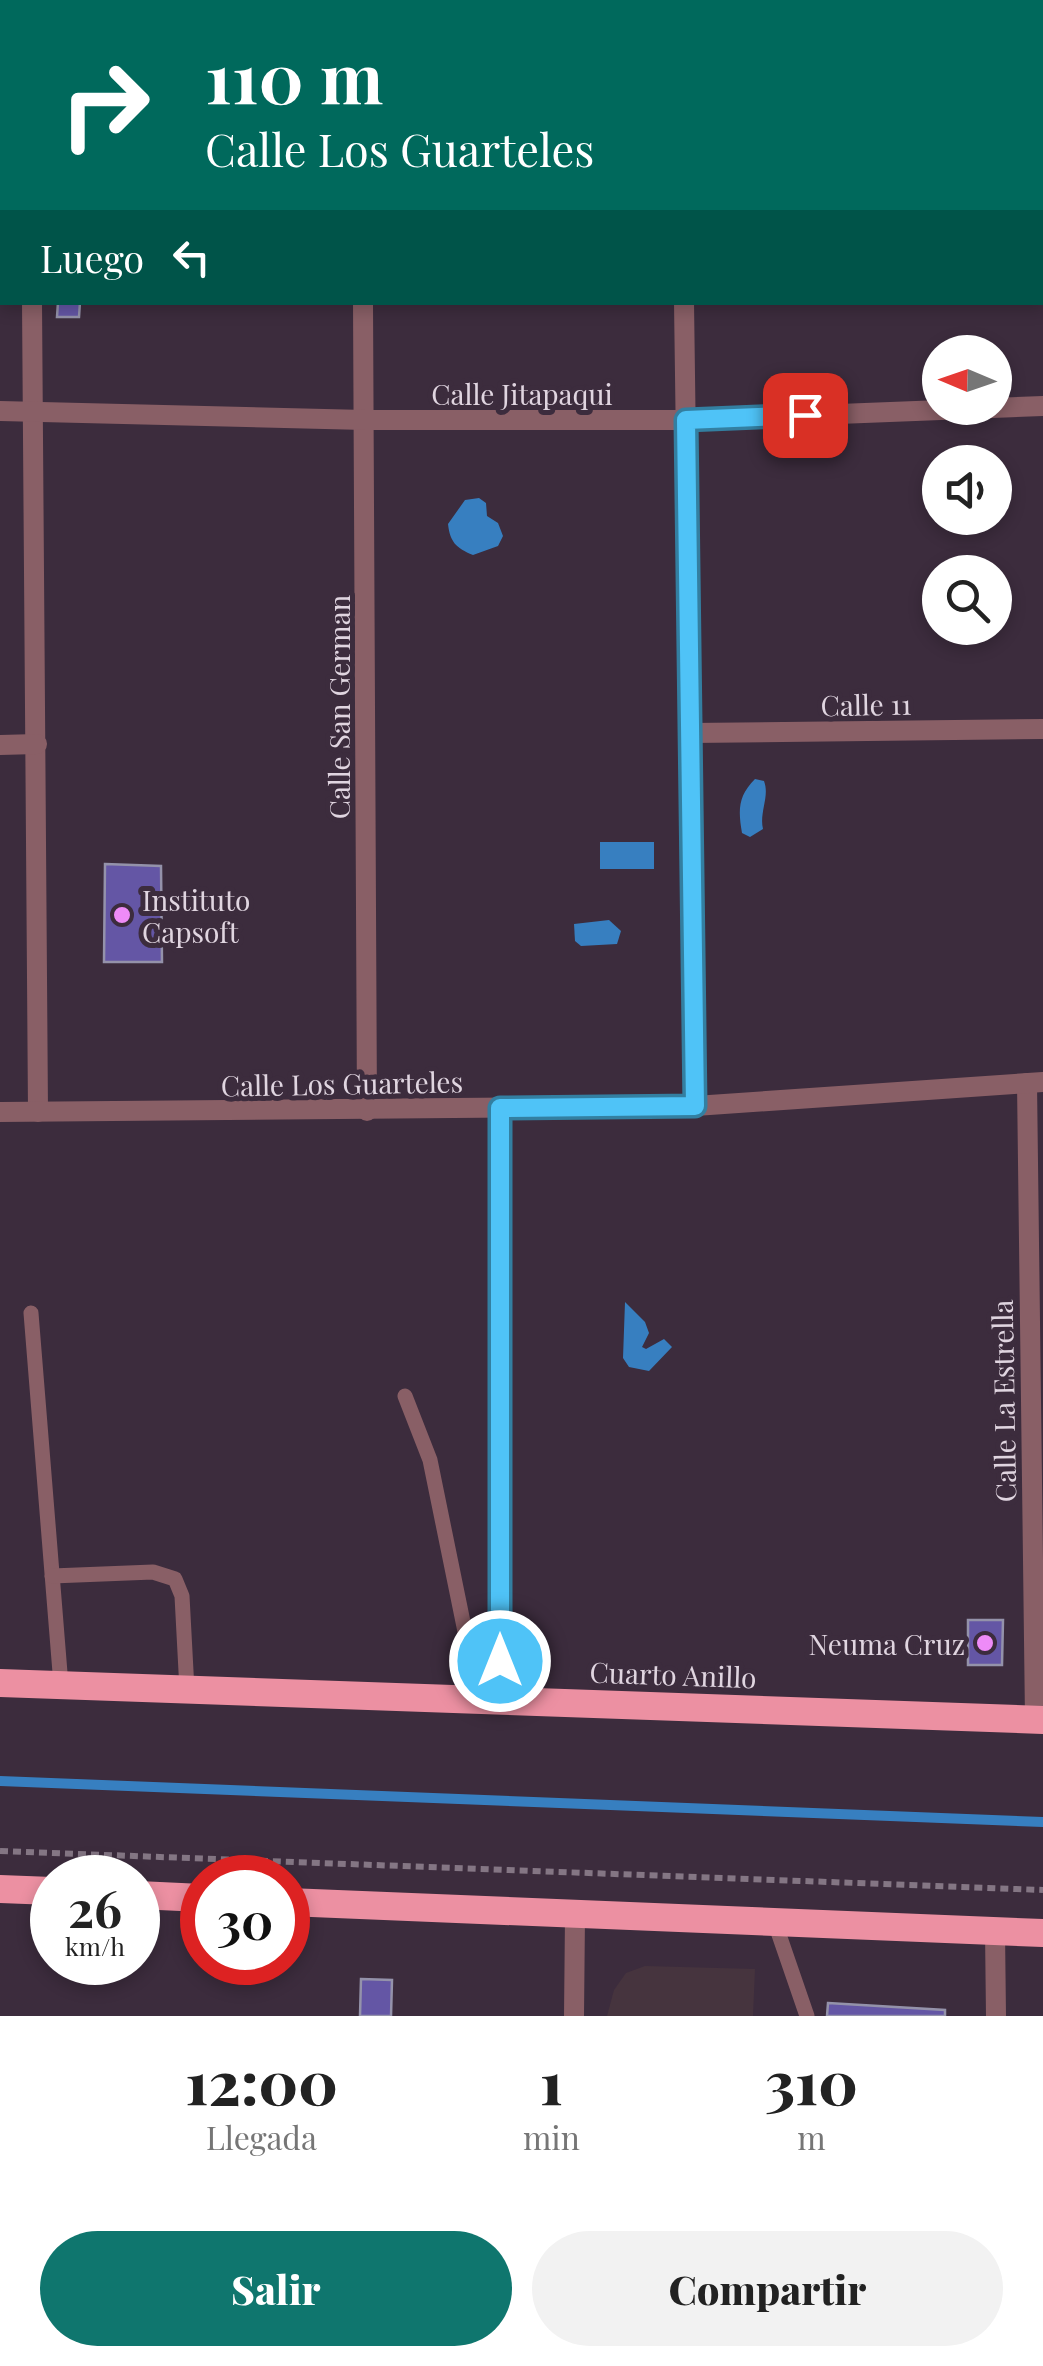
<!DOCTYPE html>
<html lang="es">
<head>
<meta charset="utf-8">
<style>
  body { margin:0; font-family:"Playfair Display",serif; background:#f2f2f2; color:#222; height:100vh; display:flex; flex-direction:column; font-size:38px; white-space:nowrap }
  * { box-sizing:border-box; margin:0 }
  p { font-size:32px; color:#767676 }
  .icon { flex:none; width:55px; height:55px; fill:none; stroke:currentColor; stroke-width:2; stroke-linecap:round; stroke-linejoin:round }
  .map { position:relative; height:2016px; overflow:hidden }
  .details { display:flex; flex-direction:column; background:#fff; flex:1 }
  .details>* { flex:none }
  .banner { position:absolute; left:0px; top:0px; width:1045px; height:305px; box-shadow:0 5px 15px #0003; background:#00695c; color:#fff; overflow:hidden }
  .needle { width:65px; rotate:272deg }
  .controls { position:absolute; left:922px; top:335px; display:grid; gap:20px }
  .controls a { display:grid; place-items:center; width:90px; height:90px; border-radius:50%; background:#fff; box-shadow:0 5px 15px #0003; font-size:50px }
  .speed { position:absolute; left:30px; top:1855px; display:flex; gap:20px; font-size:50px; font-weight:700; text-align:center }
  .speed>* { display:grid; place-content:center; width:130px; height:130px; border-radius:50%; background:#fff; box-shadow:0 5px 15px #0003; line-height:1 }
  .speed small { font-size:25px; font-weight:400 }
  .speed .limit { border:15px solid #d22; background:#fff; color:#111 }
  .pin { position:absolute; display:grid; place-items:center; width:85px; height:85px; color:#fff; margin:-42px; border-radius:20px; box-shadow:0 5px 15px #0006 }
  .me { position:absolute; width:110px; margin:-55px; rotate:0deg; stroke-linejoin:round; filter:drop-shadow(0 0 8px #0008) }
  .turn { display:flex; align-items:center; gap:35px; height:210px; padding:0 40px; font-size:45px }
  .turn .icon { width:130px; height:130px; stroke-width:2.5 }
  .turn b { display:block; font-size:70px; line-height:85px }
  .then { display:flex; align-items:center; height:95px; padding:0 40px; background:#0003; gap:20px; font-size:38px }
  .eta { display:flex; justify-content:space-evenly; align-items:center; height:170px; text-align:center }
  .eta b { font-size:60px; font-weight:800; line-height:70px }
  .button { display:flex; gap:20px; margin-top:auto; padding:20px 40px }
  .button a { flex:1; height:115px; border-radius:60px; background:#0f766e; color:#fff; font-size:40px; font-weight:800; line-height:115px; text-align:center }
  .button a+a { background:#f2f2f2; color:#222 }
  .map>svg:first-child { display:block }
  .commercial { fill:#46343e }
  .water { fill:#377fc0 }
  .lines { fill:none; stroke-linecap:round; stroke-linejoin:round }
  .stream { stroke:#377fc0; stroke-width:10 }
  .building { fill:#6456a5; stroke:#9492aa; stroke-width:2.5 }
  .path { stroke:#847684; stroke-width:6; stroke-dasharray:8 5; stroke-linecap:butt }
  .service { stroke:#895f66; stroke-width:15 }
  .minor { stroke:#895f66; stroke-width:20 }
  .trunk { stroke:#ec90a2; stroke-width:28 }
  .route-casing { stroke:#337fa1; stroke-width:25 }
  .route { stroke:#4fc3f7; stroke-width:18 }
  .poi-dot { fill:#ee8bf7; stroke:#3c2c3d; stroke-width:4 }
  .labels { text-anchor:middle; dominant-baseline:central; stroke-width:10; stroke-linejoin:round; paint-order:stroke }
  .street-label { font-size:28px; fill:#e0d5e0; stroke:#3c2c3d }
  .poi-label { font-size:28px; fill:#e0d5e0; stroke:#3c2c3d; text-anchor:start }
</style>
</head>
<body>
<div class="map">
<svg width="1043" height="2016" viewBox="0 0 1043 2016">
  <rect width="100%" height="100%" fill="#3c2c3d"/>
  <path class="commercial" d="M645,1966L755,1969L753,2016H607L614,1990L626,1973Z"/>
  <g class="water">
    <path d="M479,498L486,503L487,516L498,523L503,536L498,546L473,555C456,548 450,542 448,524L465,500Z"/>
    <path d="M755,779L764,781C770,797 759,812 763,829L750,837L742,833C738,810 738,796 755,779Z"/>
    <rect x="600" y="842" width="54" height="27"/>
    <path d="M609,920L621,931L617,944L581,946L575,941L574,924Z"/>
    <path d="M625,1302L645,1322L649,1333L642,1347L646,1349L664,1339L672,1347L649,1371L629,1367L623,1358Z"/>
  </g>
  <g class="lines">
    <path class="stream" d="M0,1781L1043,1822"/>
  </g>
  <g class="building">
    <path d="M58,302H80L79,317H57Z"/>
    <path d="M105,864L161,866L162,962H104Z"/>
    <path d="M968,1620H1003L1002,1665H968Z"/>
    <path d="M361,1979L392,1980L391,2016H360Z"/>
    <path d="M828,2003L945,2010V2016H827Z"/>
  </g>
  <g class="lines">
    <path class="path" d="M0,1851L1043,1890"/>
    <g class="service">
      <path d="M31,1313L61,1685"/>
      <path d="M405,1396L430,1460L472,1666L474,1700"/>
      <path d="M52,1576L153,1572L175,1579L182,1596L187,1690"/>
      <path d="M775,1923L807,2016"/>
    </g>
    <g class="minor">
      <path d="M29,0V2"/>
      <path d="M360,0V2"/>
      <path d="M680,0V2"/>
      <path d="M1042,69H1043"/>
      <path d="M0,88H2"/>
      <path d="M32,302L38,1112"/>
      <path d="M363,302L367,1111"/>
      <path d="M684,302L695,1106"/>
      <path d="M0,411L365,420H685L1043,406"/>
      <path d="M690,733L1043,729"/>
      <path d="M0,745L37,744"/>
      <path d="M1027,1083L1035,1719"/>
      <path d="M500,1108V1701"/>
      <path d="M0,1112L695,1106L1043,1082"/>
      <path d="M995,1931L996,2016"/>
      <path d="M574,2016L575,1916"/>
    </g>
    <g class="trunk">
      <path d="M0,1683L1043,1720"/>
      <path d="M0,1889L52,1891"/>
      <path d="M138,1895L202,1898"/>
      <path d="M288,1902L1043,1933"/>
    </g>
  </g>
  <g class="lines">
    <g class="route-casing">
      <path id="route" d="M500,1661V1108L695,1106L686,420L805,415"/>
    </g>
    <use href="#route" class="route"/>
  </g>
  <g class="poi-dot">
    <circle cx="122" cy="915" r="10"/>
    <circle cx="985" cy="1643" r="10"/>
  </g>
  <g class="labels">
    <g class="street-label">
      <text x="522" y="393">Calle Jitapaqui</text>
      <text transform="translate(866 704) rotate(-1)">Calle 11</text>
      <text transform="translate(338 707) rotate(-90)">Calle San German</text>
      <text transform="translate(342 1083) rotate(-1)">Calle Los Guarteles</text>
      <text transform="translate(1003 1401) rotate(-91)">Calle La Estrella</text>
      <text transform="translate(673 1674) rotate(2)">Cuarto Anillo</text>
    </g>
    <g class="poi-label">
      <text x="142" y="899">Instituto<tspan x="142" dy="32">Capsoft</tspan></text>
      <text x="965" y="1643" text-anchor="end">Neuma Cruz</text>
    </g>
  </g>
</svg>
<div class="controls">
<a><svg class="needle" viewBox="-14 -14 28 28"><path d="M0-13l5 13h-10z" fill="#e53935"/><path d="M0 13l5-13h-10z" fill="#767676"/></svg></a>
<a><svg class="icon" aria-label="sound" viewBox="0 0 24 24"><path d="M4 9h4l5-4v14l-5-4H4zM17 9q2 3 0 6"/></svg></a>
<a><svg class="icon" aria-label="search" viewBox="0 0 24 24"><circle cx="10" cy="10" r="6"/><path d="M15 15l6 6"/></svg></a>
</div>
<div class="speed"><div>26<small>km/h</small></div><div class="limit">30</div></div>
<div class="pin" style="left:805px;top:415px;background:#d93025"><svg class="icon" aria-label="arrive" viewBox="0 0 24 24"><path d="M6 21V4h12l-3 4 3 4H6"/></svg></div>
<svg class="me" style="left:500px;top:1661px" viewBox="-20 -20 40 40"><circle r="17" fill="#4fc3f7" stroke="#fff" stroke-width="3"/><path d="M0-11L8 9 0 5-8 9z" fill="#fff"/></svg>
<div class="banner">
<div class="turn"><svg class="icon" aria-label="right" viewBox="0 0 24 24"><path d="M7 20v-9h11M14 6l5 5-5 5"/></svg><div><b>110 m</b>Calle Los Guarteles</div></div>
<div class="then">Luego<svg class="icon" aria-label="left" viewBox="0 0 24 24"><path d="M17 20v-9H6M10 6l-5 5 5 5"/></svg></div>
</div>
</div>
<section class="details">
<div class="eta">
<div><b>12:00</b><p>Llegada</p></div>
<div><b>1</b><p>min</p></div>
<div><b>310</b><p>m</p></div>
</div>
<div class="button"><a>Salir</a><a>Compartir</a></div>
</section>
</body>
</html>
